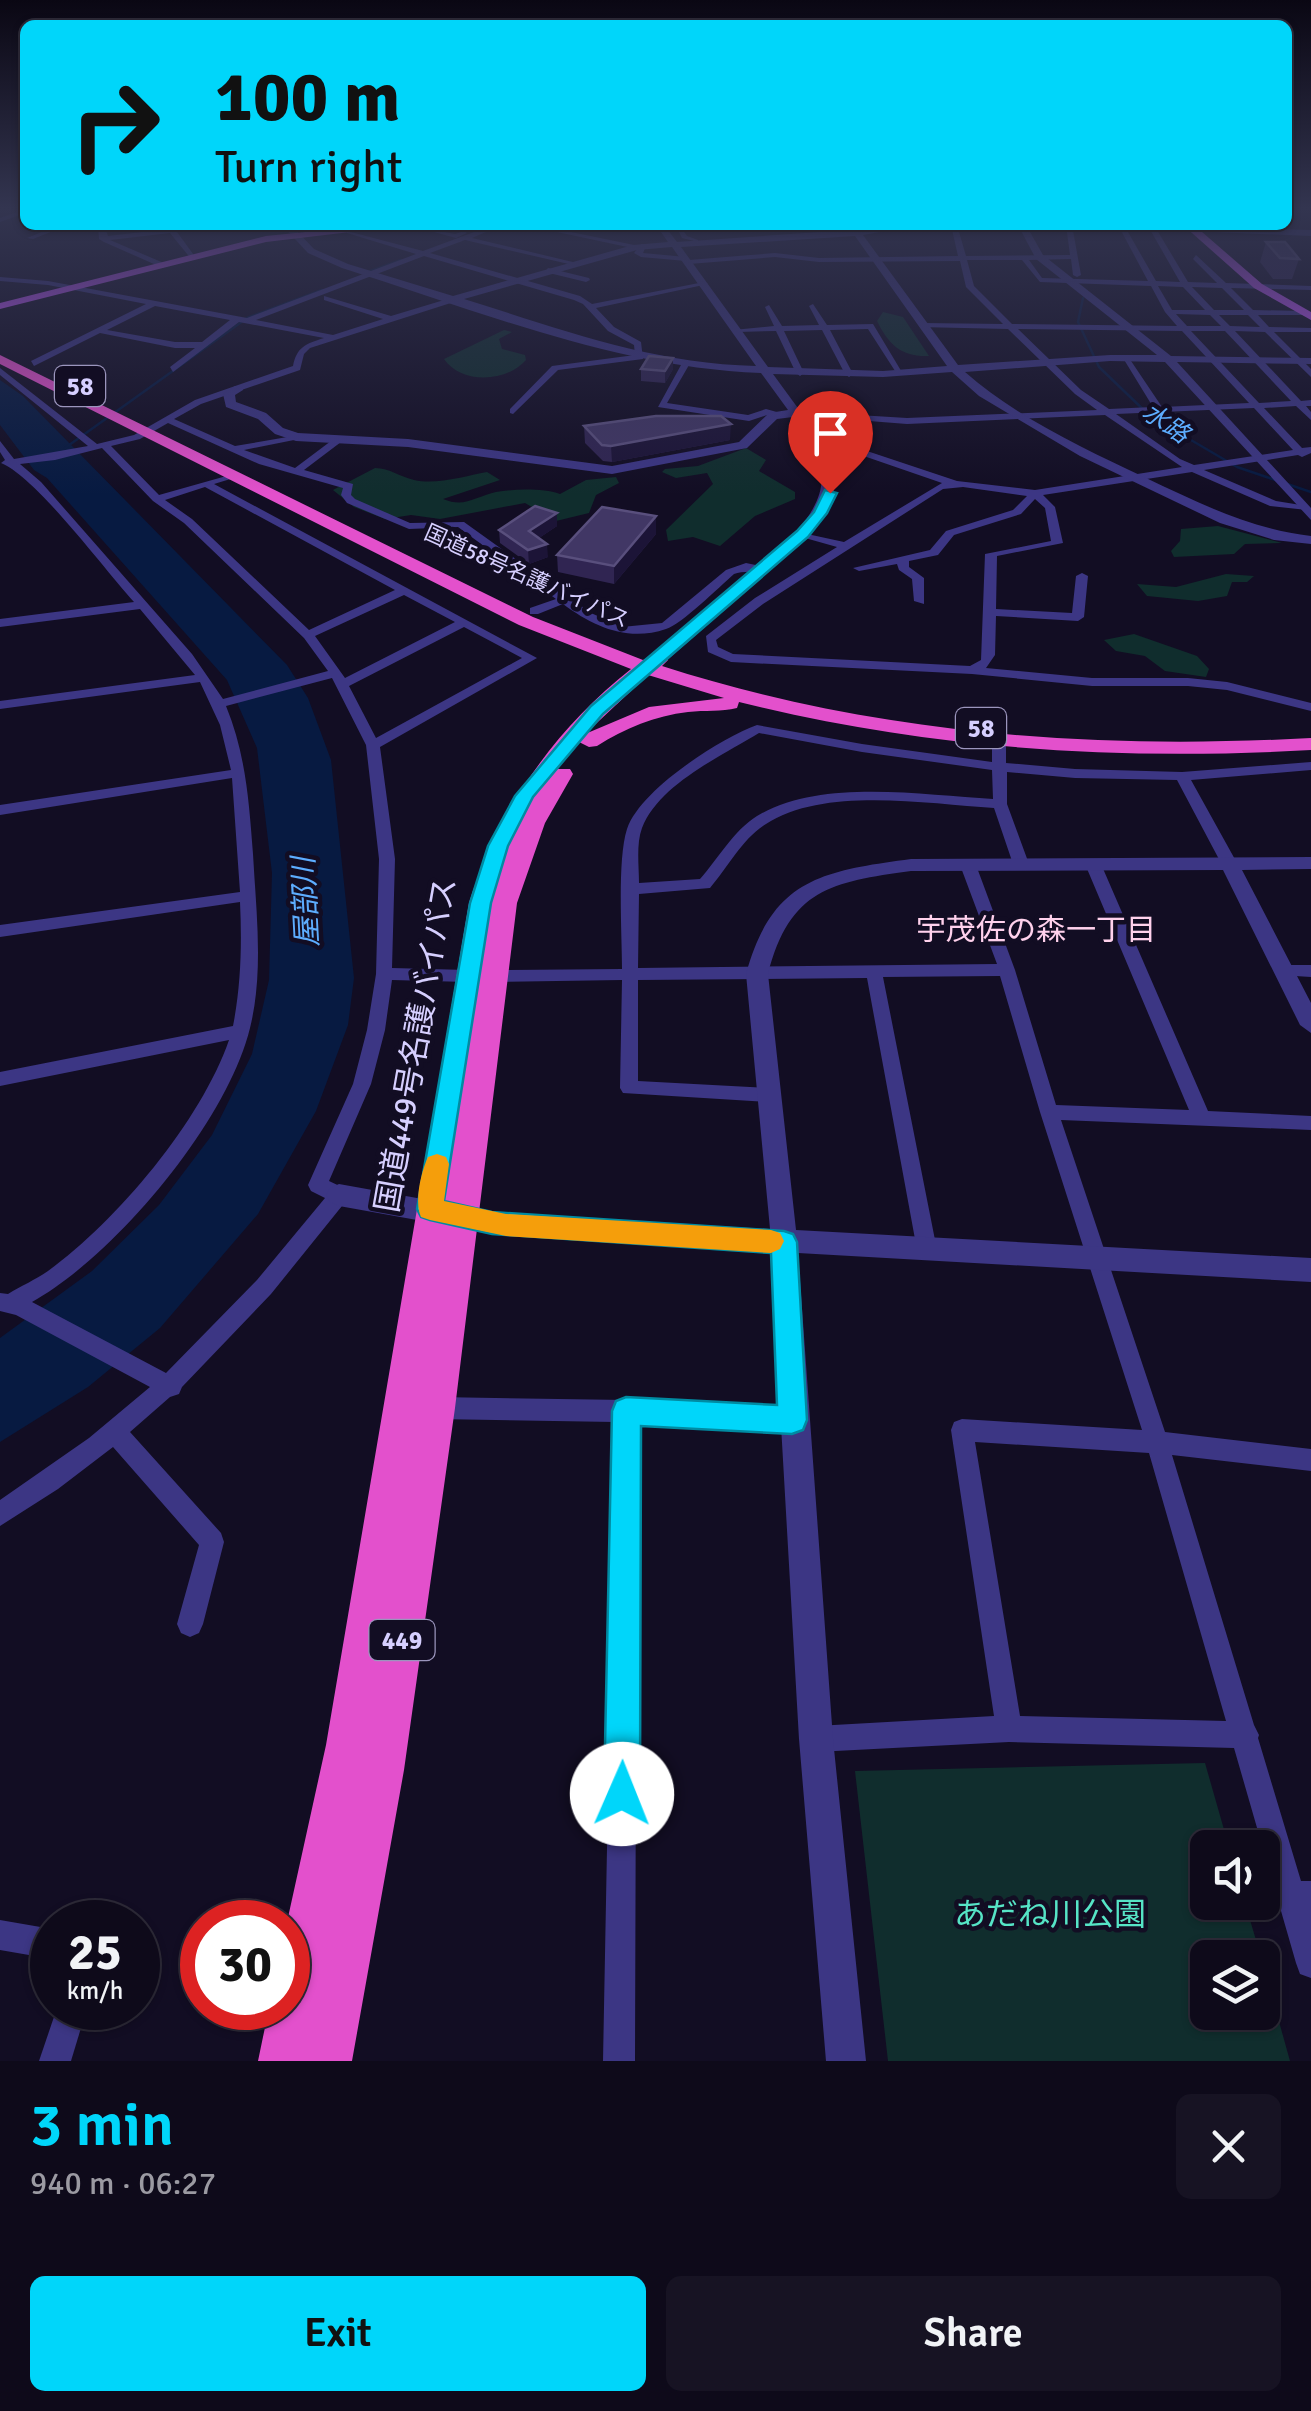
<!DOCTYPE html>
<html lang="en">
<head>
<meta charset="utf-8">
<style>
  body { margin:0; font-family:Signika,"Noto Sans JP",sans-serif; background:#171323; color:#f1f3f6; height:100vh; display:flex; flex-direction:column; font-size:38px; white-space:nowrap }
  * { box-sizing:border-box; margin:0 }
  p { font-size:32px; color:#9b9aa2 }
  .icon { flex:none; width:55px; height:55px; fill:none; stroke:currentColor; stroke-width:2; stroke-linecap:round; stroke-linejoin:round }
  .map { position:relative; height:2061px; overflow:hidden }
  .drawer { display:flex; flex-direction:column; background:#0e0a1a; flex:1 }
  .drawer>* { flex:none }
  .guide { position:absolute; left:20px; top:20px; width:1272px; height:210px; border-radius:15px; box-shadow:0 2px 8px #0004,0 0 0 2px #2e2b39; background:#00d6fa; color:#111; overflow:hidden }
  .buttons { position:absolute; left:1190px; top:1830px; display:grid; gap:20px }
  .buttons a { display:grid; place-items:center; width:90px; height:90px; border-radius:15px; background:#0e0a1a; box-shadow:0 2px 8px #0004,0 0 0 2px #2e2b39; font-size:50px }
  .speed { position:absolute; left:30px; top:1900px; display:flex; gap:20px; font-size:50px; font-weight:700; text-align:center }
  .speed>* { display:grid; place-content:center; width:130px; height:130px; border-radius:50%; background:#0e0a1a; box-shadow:0 2px 8px #0004,0 0 0 2px #2e2b39; line-height:1 }
  .speed small { font-size:25px; font-weight:400 }
  .speed .limit { border:15px solid #d22; background:#fff; color:#111 }
  .pin { position:absolute; display:grid; place-items:center; width:85px; height:85px; color:#fff; margin:-102px -42px; border-radius:50% 50% 50% 0; rotate:-45deg; box-shadow:0 0 10px #0007 }
  .pin .icon { rotate:45deg }
  .me { position:absolute; width:110px; margin:-55px; rotate:1deg; stroke-linejoin:round; filter:drop-shadow(0 0 8px #0008) }
  .turn { display:flex; align-items:center; gap:35px; height:210px; padding:0 30px; font-size:45px }
  .turn .icon { width:130px; height:130px; stroke-width:2.5 }
  .turn b { display:block; font-size:70px; line-height:85px }
  .round { display:grid; place-items:center; flex:none; width:105px; height:105px; border-radius:15px; background:#171323 }
  .headline { display:flex; align-items:center; justify-content:space-between; height:170px; padding:0 30px }
  h1 { font-size:60px; font-weight:600; line-height:75px; color:#00d6fa }
  .cta { display:flex; gap:20px; margin-top:auto; padding:20px 30px }
  .cta a { flex:1; height:115px; border-radius:15px; background:#00d6fa; color:#111; font-size:40px; font-weight:600; line-height:115px; text-align:center }
  .cta a+a { background:#171323; color:#f1f3f6 }
  .map>svg:first-child { display:block }
  .green { fill:#102d2d }
  .water { fill:#071a41 }
  .lines { fill:none; stroke-linecap:round; stroke-linejoin:round }
  .stream { stroke:#071a41; stroke-width:2.5 }
  .minor { fill:#3c3684; fill-rule:evenodd }
  .tertiary { fill:#3c3684; fill-rule:evenodd }
  .primary { fill:#c756ff; fill-rule:evenodd }
  .trunk { fill:#e350cc; fill-rule:evenodd }
  .wall { fill:#302552 }
  .shaded-wall { fill:#1c1437 }
  .building { fill:#413765; stroke:#594f7d; stroke-width:2.5 }
  .route { fill:#00d6fa; stroke:#008ba2; stroke-width:2.5 }
  .slow { fill:#f59e0b }
  .labels { text-anchor:middle; dominant-baseline:central; stroke-width:9; stroke-linejoin:round; paint-order:stroke }
  .far-street-label { font-size:22px; fill:#d6cfff; stroke:#120d23 }
  .shield { fill:#120d23; stroke:#9b95bd; stroke-width:2.5 }
  .shield-label { font-size:25px; font-weight:bold; fill:#d6cfff }
  .far-water-label { font-size:25px; font-style:italic; fill:#5dadff; stroke:#120d23 }
  .water-label { font-size:30px; font-style:italic; fill:#5dadff; stroke:#120d23 }
  .neighbourhood-label { font-size:30px; fill:#ffd1ec; stroke:#120d23 }
  .near-street-label { font-size:32px; fill:#d6cfff; stroke:#120d23 }
  .near-park-label { font-size:32px; fill:#56e4c6; stroke:#120d23 }
</style>
</head>
<body>
<div class="map">
<svg width="1311" height="2061" viewBox="0 0 1311 2061">
  <rect width="100%" height="100%" fill="#120d23"/>
  <g class="green">
    <path d="M883,312L903,317L929,356C901,357 889,345 877,321Z"/>
    <path d="M504,330L512,332L499,339L502,349L525,355L526,360C507,382 462,385 444,359Z"/>
    <path d="M746,448L766,460L759,471L795,492V499L755,516L720,546L693,537L668,541L666,530L713,484L707,473L676,478L662,472L665,469L698,466Z"/>
    <path d="M375,468C390,468 400,477 414,480C437,485 465,476 487,472L500,480L443,499C465,508 474,497 496,492C515,489 542,488 560,494L586,480L616,477L619,483L596,495L589,513L556,521L525,503L440,519L411,515L385,519L354,507L333,490Z"/>
    <path d="M1218,526L1282,543L1245,544L1234,554L1174,557L1171,551L1180,541L1181,529Z"/>
    <path d="M1226,574L1254,576L1247,582H1232L1227,596L1198,601L1147,596L1137,584L1176,587Z"/>
    <path d="M1134,634L1197,656L1209,669L1206,677L1165,671L1145,656L1116,651L1104,640Z"/>
    <path d="M1205,1763L1229,1847L1208,1848V1902L1245,1903L1261,1957L1208,1958V2012H1262L1263,1964L1290,2061H888L855,1771Z"/>
  </g>
  <path class="water" d="M0,380L23,396L287,665L308,698L331,760L354,978L348,1025L316,1111L258,1214L160,1328L88,1387L0,1442V1338L92,1271L159,1205L212,1135L252,1054L269,980L272,873L257,748L227,680L47,478L34,470L0,425Z"/>
  <g class="lines">
    <g class="stream">
      <path d="M365,273L401,260"/>
      <path d="M1083,298L1078,322L1099,367L1150,416L1237,467L1311,492"/>
      <path d="M65,448L247,318L322,290"/>
    </g>
    <g class="minor">
      <path d="M25,209V213L0,222V218Z"/>
      <path d="M59,225H68L33,239L27,238Z"/>
      <path d="M98,225H104L108,236L168,229L166,225L174,228L219,225L177,232L196,258L192,260L170,233L110,240L166,264L163,268L104,242L99,239Z"/>
      <path d="M408,225L455,234L464,231L467,233L456,238Z"/>
      <path d="M493,225H502L472,238L577,263L573,265L465,240L430,253L580,296L592,304L704,282L708,284L596,308L614,327L641,342L643,359L558,370L513,414L510,413V409L552,366L635,355L634,345L608,331L583,304L574,300L424,256L256,320L333,335L383,319L324,300V296L391,316L454,297L457,301L310,348L304,354L300,370L201,404L174,419L235,446L299,435V439L244,450L295,468L335,438H341V442L304,470L353,484L351,495L355,499L410,523L464,522L591,613L622,627L662,623L726,570L746,563L770,568C762,573 745,570 734,574C719,587 682,624 666,629C628,642 594,627 563,604L538,614H530V608L556,599L458,527L409,529L347,503L341,495L343,488L259,464L168,423L140,439L111,446L159,495L237,473V477L214,484L537,658L380,747L395,859L392,968L467,970L475,976L467,982L392,980L385,1030L371,1084L329,1181L346,1189L349,1195L346,1201L271,1294L182,1387L179,1394L170,1397L130,1432L221,1533L224,1542L203,1624L199,1633L190,1637L181,1633L177,1624L199,1545L113,1447L58,1489L0,1526V1500L89,1438L150,1387L16,1315L0,1311V1293L8,1294C21,1286 35,1280 48,1271C117,1221 201,1121 229,1040L0,1086V1072L233,1026C241,985 242,944 240,902L0,937V925L240,892L232,778L0,815V805L231,770L220,725L200,682L0,709V701L195,675L140,609L0,627V619L134,602C104,569 36,477 1,463L5,460L0,452V441L14,459L88,446L0,375V368L97,444L134,435L195,400L293,366C297,347 305,344 324,338L239,322L173,372L170,367L195,348H175L100,333L34,366L31,361L146,304L48,285L0,281V277L48,281L247,318L416,254L347,233V231L423,251ZM155,306L230,320L202,342H175L107,330ZM102,448L153,501L184,523L304,638L328,671L223,699L192,654L41,482L20,464L55,460ZM205,487L395,590L309,630L192,519L165,500ZM404,595L455,622L345,678L315,636ZM464,627L522,658L376,738L349,686ZM332,678L366,745L379,859L376,974L367,1030L353,1084L308,1185L311,1191L325,1198L257,1280L166,1373L32,1302C116,1255 227,1122 250,1028C264,971 256,911 253,854C249,802 246,755 226,706Z"/>
      <path d="M524,225H537L639,246L642,244L646,246L643,253L686,257L689,260L775,253L819,258L958,256L951,225H957L966,256L1070,255L1066,225H1072L1081,275L1077,277L1073,275L1071,259L1029,260L1042,278L1148,281L1118,225H1124L1156,281L1180,282L1148,226L1154,225L1188,282L1217,283L1193,259L1196,255L1226,283L1311,286V290L1231,288L1253,310L1303,311L1307,313L1303,315H1258L1269,327L1311,328V332H1274L1311,369V377L1265,332L1235,331L1301,401L1311,400V406H1306L1311,412V420L1296,406L1264,408L1302,448L1311,447V453L1302,457L1298,455L1204,470L1276,501L1307,506V510L1270,506L1192,472L1043,495L1055,507L1063,543L997,556L996,609L1072,613L1076,576L1082,573L1088,576L1084,617L1078,621L996,616L995,655L986,668L1092,678H1188L1227,682L1311,703V711L1227,690L1188,686H1092L972,674L731,662L708,652L706,636L755,598L837,547L798,536V532L844,542L942,483L855,453L848,444L860,420L796,416L793,415V411L907,418L1097,410L1075,394L1008,329L919,327L922,323L1003,324L966,287L960,261L819,262L775,257L689,264L686,261L641,257L634,253L637,249ZM967,260H1022L1040,282L1151,286L1165,312L1177,326L1012,324L974,286ZM1158,286L1183,287L1205,310H1172ZM1192,287L1222,288L1244,310H1214ZM1176,314L1210,315L1221,326H1187ZM1219,315H1248L1260,327L1230,326ZM1018,329L1182,331L1249,403L1162,407L1127,355L1123,358L1153,407L1109,409L1081,390ZM1191,331H1225L1291,401L1259,403ZM1254,408L1293,450L1194,465L1180,459L1116,414ZM1105,415L1182,467L1035,490L957,481L861,449L858,444L869,421L907,424ZM963,487L1027,496L1013,510L946,531L930,550L853,568L859,571L897,564L899,570L912,579L914,601L924,604V578L909,567V561L938,555L954,535L1021,514L1035,499L1045,508L1051,541L985,554L981,660L970,666L733,654L718,647L716,640L763,604L943,489Z"/>
      <path d="M680,226L687,236L698,240V242L682,238L677,228Z"/>
      <path d="M548,268L589,278L590,280L586,282L545,272Z"/>
      <path d="M813,304L827,325L873,324L903,374H897L868,329L830,330L853,374L849,377L845,374L822,330L784,331L804,373L800,376L796,373L776,331L737,332L733,330L774,326L765,307L769,305L782,326L819,325L809,306Z"/>
      <path d="M685,362L689,365L667,403L748,415L766,409L784,414L779,417L767,415L749,421L658,407L681,365Z"/>
      <path d="M757,725L862,744L992,762V740L999,736L1006,740V763L1075,769L1182,772L1311,762V770L1191,780L1237,863L1229,868L1221,863L1177,780L1075,778L1007,772V804L1029,864L1021,869L1013,864L994,808C928,804 824,786 766,824C742,839 728,867 710,888L639,894L638,968L997,964L960,865L968,860L976,865L1015,970L1056,1105L1189,1110L1085,864L1093,859L1101,864L1208,1111L1311,1116V1130L1061,1120L1165,1432L1311,1449V1471L1172,1455L1254,1725L1259,1735L1258,1738L1301,1881H1311V1978L1300,1974L1296,1963L1234,1748L1009,1742L816,1752L806,1749L803,1739L806,1729L816,1726L994,1716L951,1430L954,1422L962,1419L1142,1430L1040,1112L1000,976L883,977L937,1250L934,1256L927,1259L920,1256L917,1250L867,978L638,980V1081L769,1088L775,1090L778,1095L775,1100L769,1102L623,1093L620,1088L622,980L494,982L486,976L494,970L622,969C622,934 617,860 627,829C640,790 719,739 757,725ZM759,733L862,752L992,770L993,799C922,795 820,778 757,816C733,831 718,859 700,879L639,883C639,866 636,844 642,828C659,784 722,756 759,733ZM975,1442L1149,1453L1226,1721L1020,1716Z"/>
      <path d="M1285,965H1311V977L1279,975L1277,971Z"/>
      <path d="M437,1397L626,1400L792,1409L800,1412L803,1420L800,1428L792,1431L637,1422L635,2061H603L615,1422L437,1419L429,1416L426,1408L429,1400Z"/>
      <path d="M0,1920L52,1929V1959L0,1950Z"/>
      <path d="M57,2008H87L71,2061H39Z"/>
    </g>
    <g class="tertiary">
      <path d="M282,225H291L314,249L348,264L453,296L633,245L668,242L656,225H664L677,242L919,225L863,235L958,365L1110,355H1157L1036,259L1018,225H1026L1043,255L1171,356L1311,358V364L1177,362L1311,508V520L1165,362L1110,361L965,372C1016,417 1083,448 1144,477C1199,503 1250,529 1311,536V544L1274,540L1220,523L1080,456L979,396L952,372L883,377L773,374L830,452L836,476L833,496L807,537L664,663H652V657L797,531C836,485 824,461 793,417L777,419L747,448L612,474L408,447L296,441L275,434L258,419L226,407L223,394L235,386H243V390L235,395L236,402L266,413L283,428L298,433L408,439L612,466L739,442L769,413L788,410L761,373C617,368 479,311 342,268L308,253ZM855,236L947,366L883,371L768,367L681,247ZM672,247L756,366C650,363 564,330 464,299L637,250Z"/>
      <path d="M1115,225L1311,230V236L1119,228Z"/>
      <path d="M1311,857V869L1242,870L1311,1003V1033L1300,1025L1223,870L911,871C831,882 790,889 768,974L796,1230L1311,1258V1282L798,1253L833,1739L866,2061H826L799,1739L771,1251L506,1236L339,1206L330,1202L326,1195L330,1188L339,1184L506,1214L770,1229L746,974C772,879 822,871 911,859Z"/>
    </g>
    <g class="primary">
      <path d="M375,225H409L266,242L0,309V303L266,236Z"/>
      <path d="M1183,225H1194L1262,284L1311,312V320L1254,288Z"/>
    </g>
    <path class="trunk" d="M0,355L533,617L643,660L658,654L665,656L668,660L662,666C873,734 1090,750 1311,738V750C1116,761 928,749 739,702L737,708C721,712 705,710 688,712C655,716 625,728 597,746L589,747L579,742L557,769H570L573,774L545,823L517,903L455,1408L404,1770L352,2061H258L269,2008H288L287,1922L326,1745L469,903C499,809 553,731 631,669L519,625L0,364ZM648,675L724,698L649,707L585,734Z"/>
  </g>
  <g class="wall">
    <path d="M1266,242L1299,259L1292,279H1273L1260,262Z"/>
    <path d="M673,358V369L665,383L641,381V369Z"/>
    <path d="M584,426L730,440L612,462L603,461L585,443Z"/>
    <path d="M557,513V526L539,538L548,557L529,564L500,543L499,530Z"/>
    <path d="M656,534L614,584L558,572L557,555Z"/>
  </g>
  <g class="shaded-wall">
    <path d="M673,358V369L665,383V371Z"/>
    <path d="M731,424L730,440L612,462L611,446Z"/>
    <path d="M557,513V526L530,544L529,531Z"/>
    <path d="M656,516V534L614,584V566Z"/>
    <path d="M547,544L548,557L529,564L528,550Z"/>
  </g>
  <g class="building">
    <path d="M1266,242H1285L1299,259L1280,258Z"/>
    <path d="M649,356L673,358L665,371L641,369Z"/>
    <path d="M656,416H721L731,424L611,446L602,445L584,426Z"/>
    <path d="M535,506L557,513L529,531L547,544L528,550L499,530Z"/>
    <path d="M602,507L656,516L614,566L557,555Z"/>
  </g>
  <linearGradient id="sky" x2="0" y2="1"><stop stop-color="#0a0713"/><stop offset="0.42" stop-color="#333550"/><stop offset="1" stop-color="#333550" stop-opacity="0"/></linearGradient>
  <rect width="1311" height="495" fill="url(#sky)"/>
  <path class="route" d="M825,490L837,493L827,513L808,537L603,714L533,797L508,846L491,903L449,1169L444,1201L492,1212L784,1231L793,1234L797,1242L807,1420L803,1430L792,1434L641,1426L640,1794L635,1806L622,1811L609,1806L604,1794L612,1411L616,1401L626,1397L777,1405L771,1253L492,1234L430,1220L421,1217L417,1209L470,903L488,846L515,796L591,706L797,531L814,512Z"/>
  <path class="slow" d="M437,1154L446,1157L449,1164L444,1201L506,1214L771,1230L780,1233L784,1241L780,1249L771,1253L506,1236L430,1220L421,1217C414,1202 421,1172 428,1157Z"/>
  <g class="labels">
    <g class="far-street-label">
      <text transform="translate(527 576) rotate(24)">国道58号名護バイパス</text>
    </g>
    <g class="shield">
      <rect x="55" y="366" width="50" height="40" rx="8"/>
      <rect x="956" y="708" width="50" height="40" rx="8"/>
      <rect x="369.5" y="1620" width="65" height="40" rx="8"/>
    </g>
    <g class="shield-label">
      <text x="80" y="386">58</text>
      <text x="981" y="728">58</text>
      <text x="402" y="1640">449</text>
    </g>
    <g class="far-water-label">
      <text transform="translate(1166 423) rotate(34)">水路</text>
    </g>
    <g class="water-label">
      <text transform="translate(306 902) rotate(-93)">屋部川</text>
    </g>
    <g class="neighbourhood-label">
      <text x="1036" y="930">宇茂佐の森一丁目</text>
    </g>
    <g class="near-street-label">
      <text transform="translate(416 1045) rotate(-80)">国道449号名護バイパス</text>
    </g>
    <g class="near-park-label">
      <text x="1050" y="1914">あだね川公園</text>
    </g>
  </g>
</svg>
<div class="buttons">
<a><svg class="icon" aria-label="sound" viewBox="0 0 24 24"><path d="M4 9h4l5-4v14l-5-4H4zM17 9q2 3 0 6"/></svg></a>
<a><svg class="icon" aria-label="layers" viewBox="0 0 24 24"><path d="M12 4l9 5-9 5-9-5zM3 14l9 5 9-5"/></svg></a>
</div>
<div class="speed"><div>25<small>km/h</small></div><div class="limit">30</div></div>
<div class="pin" style="left:830px;top:493px;background:#d93025"><svg class="icon" aria-label="arrive" viewBox="0 0 24 24"><path d="M6 21V4h12l-3 4 3 4H6"/></svg></div>
<svg class="me" style="left:622px;top:1794px" viewBox="-20 -20 40 40"><circle r="19" fill="#fff"/><path d="M0-13L10 11 0 6-10 11z" fill="#00d6fa"/></svg>
<div class="guide">
<div class="turn"><svg class="icon" aria-label="right" viewBox="0 0 24 24"><path d="M7 20v-9h11M14 6l5 5-5 5"/></svg><div><b>100 m</b>Turn right</div></div>
</div>
</div>
<section class="drawer">
<div class="headline"><div><h1>3 min</h1><p>940 m · 06:27</p></div><a class="round"><svg class="icon" aria-label="close" viewBox="0 0 24 24"><path d="M6 6l12 12M18 6L6 18"/></svg></a></div>
<div class="cta"><a>Exit</a><a>Share</a></div>
</section>
</body>
</html>
